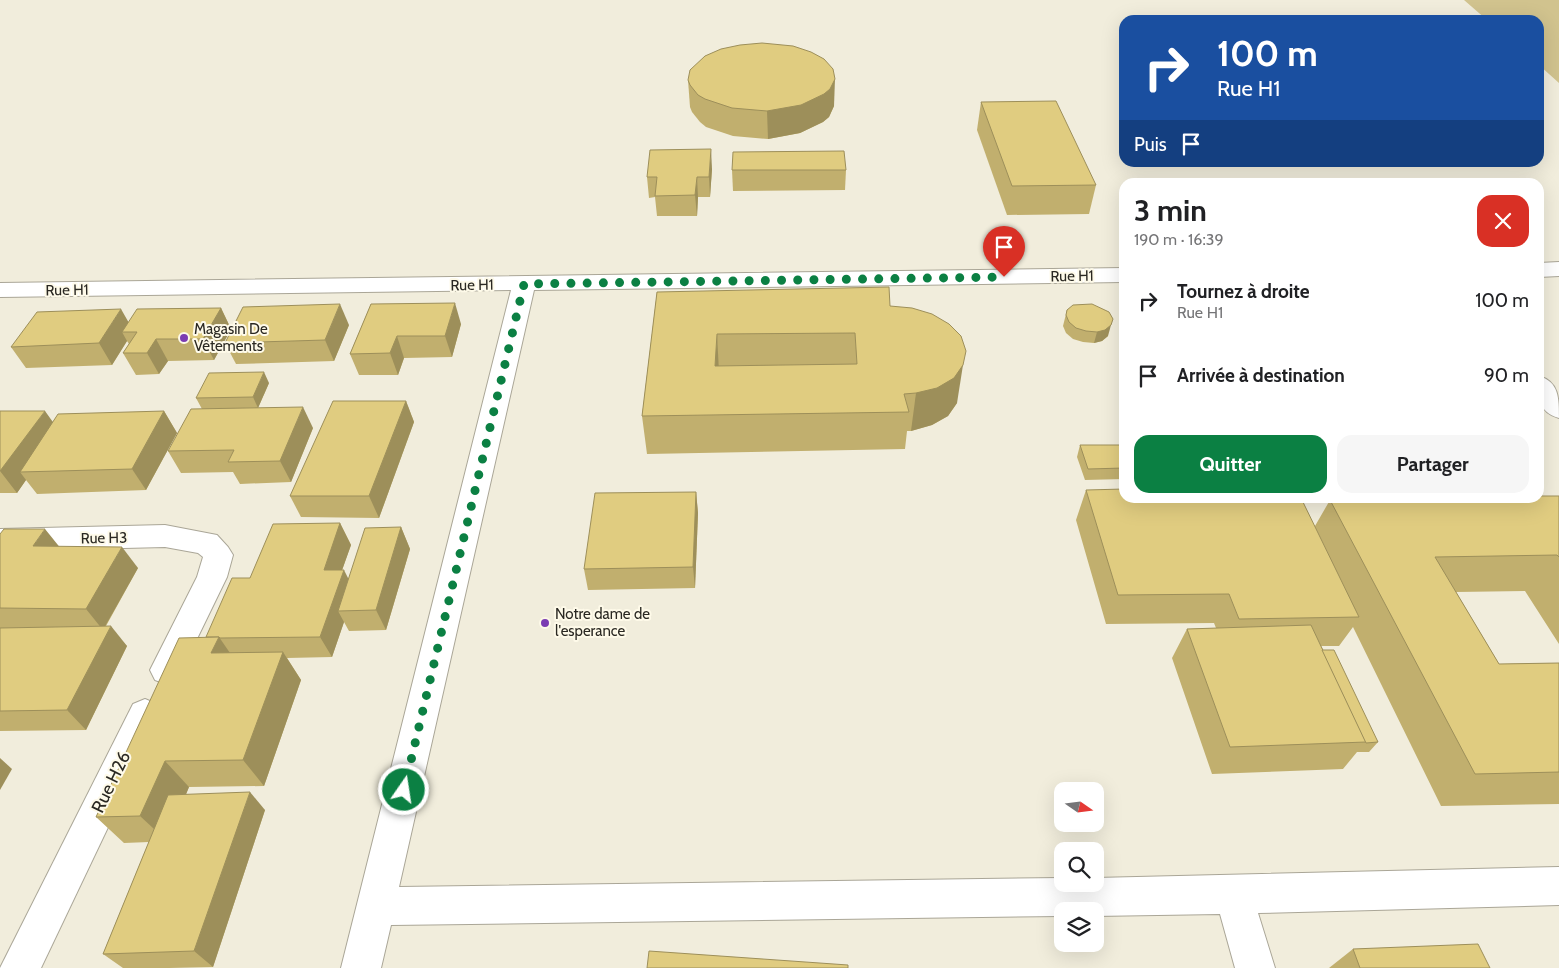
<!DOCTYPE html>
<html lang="fr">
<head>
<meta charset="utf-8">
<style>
  body { margin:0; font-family:Cabin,sans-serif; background:#f6f6f6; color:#202124; height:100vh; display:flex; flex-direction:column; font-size:19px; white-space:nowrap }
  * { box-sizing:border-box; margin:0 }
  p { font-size:16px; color:#757577 }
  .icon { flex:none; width:28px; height:28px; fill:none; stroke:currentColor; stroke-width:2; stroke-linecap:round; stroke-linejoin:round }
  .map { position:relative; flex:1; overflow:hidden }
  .sheet { position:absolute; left:1119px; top:178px; width:425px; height:325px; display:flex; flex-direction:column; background:#fff; border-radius:15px; box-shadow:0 5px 20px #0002 }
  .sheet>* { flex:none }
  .hud { position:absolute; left:1119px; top:15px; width:425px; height:152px; border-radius:15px; box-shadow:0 5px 20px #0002; background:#1a4fa0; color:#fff; overflow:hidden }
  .needle { width:32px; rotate:104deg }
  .buttons { position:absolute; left:1054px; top:782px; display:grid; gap:10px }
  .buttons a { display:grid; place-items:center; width:50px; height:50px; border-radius:10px; background:#fff; box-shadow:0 5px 20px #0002; font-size:25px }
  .pin { position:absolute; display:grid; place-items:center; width:42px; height:42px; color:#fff; margin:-51px -21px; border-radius:50% 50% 50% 0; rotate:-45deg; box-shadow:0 0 5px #0007 }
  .pin .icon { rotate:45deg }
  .me { position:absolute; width:55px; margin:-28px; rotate:13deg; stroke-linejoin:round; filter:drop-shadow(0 0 4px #0008) }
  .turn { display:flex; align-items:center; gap:18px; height:105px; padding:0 15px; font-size:22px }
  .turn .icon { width:65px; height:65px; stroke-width:2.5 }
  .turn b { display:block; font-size:35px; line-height:42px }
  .then { display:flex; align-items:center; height:48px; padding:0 15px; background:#0003; gap:10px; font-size:19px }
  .round { display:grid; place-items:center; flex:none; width:52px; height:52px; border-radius:15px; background:#f6f6f6 }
  .headline { display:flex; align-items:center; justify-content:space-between; height:85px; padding:0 15px }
  h1 { font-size:30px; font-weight:800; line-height:38px }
  .action { display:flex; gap:10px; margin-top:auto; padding:10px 15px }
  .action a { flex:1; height:58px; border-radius:15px; background:#0b8043; color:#fff; font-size:20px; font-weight:800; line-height:58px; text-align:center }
  .action a+a { background:#f6f6f6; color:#202124 }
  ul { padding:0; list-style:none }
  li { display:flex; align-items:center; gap:15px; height:75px; padding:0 15px }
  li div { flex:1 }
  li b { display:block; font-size:19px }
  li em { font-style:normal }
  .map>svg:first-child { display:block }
  .green { fill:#d1c38e }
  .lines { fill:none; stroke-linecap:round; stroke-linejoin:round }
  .minor-casing { stroke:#aaa697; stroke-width:2 }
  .minor { fill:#fff; fill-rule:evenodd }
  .wall { fill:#c1af6e }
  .shaded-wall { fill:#9d8f5a }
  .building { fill:#e0cc80; stroke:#9d8f5a; fill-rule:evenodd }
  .route { stroke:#0b8043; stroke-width:9; stroke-dasharray:0 16.2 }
  .poi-dot { fill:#7b3cb2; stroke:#fefae9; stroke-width:2 }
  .labels { text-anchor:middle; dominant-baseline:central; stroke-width:4; stroke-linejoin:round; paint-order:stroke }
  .street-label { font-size:15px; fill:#2a2822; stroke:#fefae9 }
  .poi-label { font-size:15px; fill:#2a2822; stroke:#fefae9; text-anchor:start }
  .near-street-label { font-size:18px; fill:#2a2822; stroke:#fefae9 }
</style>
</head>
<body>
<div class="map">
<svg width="1559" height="968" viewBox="0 0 1559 968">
  <rect width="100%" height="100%" fill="#f1eddc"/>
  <path class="green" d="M1464,0H1559V83L1539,65V20H1487Z"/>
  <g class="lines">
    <g class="minor-casing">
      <g id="minor">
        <path d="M1559,262V276L1539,277V263Z"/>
        <path d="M1124,268V282L534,290L399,887L1062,878V884H1095V878L1559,867V905L1258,913L1275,968H1235L1220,914L1095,916V911H1062V916L391,925L381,968H341L511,290L0,297V283Z"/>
        <path d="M1539,376C1559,382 1559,398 1559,418C1537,412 1538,395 1539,376Z"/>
        <path d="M165,525L217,535L228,547L233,555L227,577L177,680L166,684L155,680L150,670L197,577L203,557L198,553L165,547L0,551V529Z"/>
        <path d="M145,699L157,704L162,714L41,968H0L133,704Z"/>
      </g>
    </g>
    <use href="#minor" class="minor"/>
  </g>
  <g class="wall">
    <path d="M688,80L834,106L829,117L823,122L800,133L768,139L733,136L706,127L700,122L692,112L690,107Z"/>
    <path d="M981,102L1096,185L1089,214L1007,215L977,130Z"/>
    <path d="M712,169L710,197H698L697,216H657L655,197L649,198L647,177Z"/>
    <path d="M732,170H846L845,190L733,191Z"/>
    <path d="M657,292L890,306L957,403L948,416L932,425L911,431H907L905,449L647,454L642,416Z"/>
    <path d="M371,304L461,324L452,357L404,358L398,375H359L350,354Z"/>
    <path d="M221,308L231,329L214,360L168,361L159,374L136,375L123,353L129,344L127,341L112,365L26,368L11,347L129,322Z"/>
    <path d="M1067,310L1108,336L1102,341L1094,343L1083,342L1073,339L1066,333L1063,326Z"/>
    <path d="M349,325L334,361L236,364L225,343Z"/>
    <path d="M269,383L258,408L313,428L291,482L240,484L233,472L181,473L168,451L202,409L196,398Z"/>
    <path d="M406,401L414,422L379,518L301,517L290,496Z"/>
    <path d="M0,411L53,422L164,411L177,433L146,490L37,494L26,480L17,493H0Z"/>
    <path d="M1080,445L1124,455V479L1085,480L1077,457Z"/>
    <path d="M1086,490L1315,526L1330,500L1559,496V644L1525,591L1456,592L1499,664L1559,663V804L1441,806L1353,627L1339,646H1321L1378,742L1369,752H1357L1343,769L1212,774L1172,658L1187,629L1216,628L1214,623L1106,624L1076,520Z"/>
    <path d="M696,492L698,513L695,588L588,590L584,569Z"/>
    <path d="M340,523L351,545L342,570L348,579L401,527L410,549L386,630L349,631L344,622L332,657L287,658L301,680L264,786L189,787L186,794L265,810L213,967L169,968H123L103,954L149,842L124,843L96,817L206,637L250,578Z"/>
    <path d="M0,534L59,547L138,568L106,626L127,646L86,730L0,731Z"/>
    <path d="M1353,949L1490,968H1329Z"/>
  </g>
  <g class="shaded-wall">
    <path d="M835,79L834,106L829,117L823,122L800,133L768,139L767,111Z"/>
    <path d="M711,149L712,169L710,197L709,177Z"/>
    <path d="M697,177L698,197L697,216L695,195Z"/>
    <path d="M455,303L461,324L452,357L445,336Z"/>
    <path d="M340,304L349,325L334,361L325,340Z"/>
    <path d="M221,308L231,329L214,360L203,339Z"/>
    <path d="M121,309L133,330L122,332L127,341L112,365L99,343Z"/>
    <path d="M1111,325L1108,336L1102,341L1094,343L1097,332Z"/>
    <path d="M717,334L719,372L715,366Z"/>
    <path d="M397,336L404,358L398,375L390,353Z"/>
    <path d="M156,339L168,361L159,374L147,353Z"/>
    <path d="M963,365L957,403L948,416L932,425L911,431L916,393Z"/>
    <path d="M264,372L269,383L258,408L253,397Z"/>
    <path d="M406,401L414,422L379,518L369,496Z"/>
    <path d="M303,407L313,428L291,482L280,461Z"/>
    <path d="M45,411L60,432L20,472L26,480L17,493L0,471Z"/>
    <path d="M164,411L177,433L146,490L132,469Z"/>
    <path d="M696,492L698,513L695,588L693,567Z"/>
    <path d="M340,523L351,545L335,590L324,570Z"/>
    <path d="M401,527L410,549L386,630L376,610Z"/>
    <path d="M45,529L62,550L33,546Z"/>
    <path d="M122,547L138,568L103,630L86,609Z"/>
    <path d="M344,570L354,590L338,611L344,622L332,657L320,637Z"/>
    <path d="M111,626L127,646L86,730L67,710Z"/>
    <path d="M219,637L239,666L211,653Z"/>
    <path d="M283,652L301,680L264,786L243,760Z"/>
    <path d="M0,758L12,769L0,790Z"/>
    <path d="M165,761L189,787L167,841L140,816Z"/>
    <path d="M250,792L265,810L213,967L194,951Z"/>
  </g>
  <g class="building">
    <path d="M762,43L793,46L811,52L824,59L833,69L835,79L830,89L824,94L801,105L767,111L732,108L705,99L698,95L690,85L688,80L690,70L705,56L721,49L740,45Z"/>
    <path d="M1056,101L1096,185L1012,186L981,102Z"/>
    <path d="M711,149L709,177H697L695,195L655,196L657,177H647L650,150Z"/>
    <path d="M844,151L846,170H732L733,152Z"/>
    <path d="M889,287L890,306L912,308L932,314L949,324L961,336L966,351L963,365L954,378L937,388L916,393L904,394L909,412L642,416L657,292ZM855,333L857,364L715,366L717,334Z"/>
    <path d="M455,303L445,336H397L390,353L350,354L371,304Z"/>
    <path d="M340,304L325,340L225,343L243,307Z"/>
    <path d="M1092,304L1109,312L1113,319L1111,325L1105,330L1097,332L1086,331L1076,328L1069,322L1066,315L1067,310L1073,305Z"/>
    <path d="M221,308L203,339H156L147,353H123L137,332H122L137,309Z"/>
    <path d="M121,309L99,343L11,347L37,312Z"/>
    <path d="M264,372L253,397L196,398L209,373Z"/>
    <path d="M333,401H406L369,496H290Z"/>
    <path d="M303,407L280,461L228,462L234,450L168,451L191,409Z"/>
    <path d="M0,411H45L0,471Z"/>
    <path d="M164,411L132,469L20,472L58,414Z"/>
    <path d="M1080,445H1120L1124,455V468L1088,469Z"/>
    <path d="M1124,489V498H1301L1359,617L1239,619L1229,594L1118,595L1086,490Z"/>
    <path d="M696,492L693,567L584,569L595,493Z"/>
    <path d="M1539,496H1559V557L1557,555L1435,557L1499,664L1559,663V772L1475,774L1330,500L1480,498H1539Z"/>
    <path d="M340,523L324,570H344L320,637L220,638L219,637H206L232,578H250L273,524Z"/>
    <path d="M401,527L376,610L338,611L365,528Z"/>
    <path d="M4,529H45L33,546L122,547L86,609L0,608V534Z"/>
    <path d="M1311,625L1366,742L1230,747L1187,629Z"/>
    <path d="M111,626L67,710L0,711V628Z"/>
    <path d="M219,637L211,653L283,652L243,760L165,761L140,816L96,817L179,638Z"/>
    <path d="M1322,650H1334L1378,742L1366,743Z"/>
    <path d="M250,792L194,951L103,954L168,795Z"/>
    <path d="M1478,944L1490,968H1360L1353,949Z"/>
    <path d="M649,951L848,965V968H647Z"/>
  </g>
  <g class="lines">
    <path class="route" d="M404,790L524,284L1004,277"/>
  </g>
  <g class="poi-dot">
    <circle cx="184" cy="338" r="5"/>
    <circle cx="545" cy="623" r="5"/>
  </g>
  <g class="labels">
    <g class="street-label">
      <text transform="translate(1072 276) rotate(-1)">Rue H1</text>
      <text transform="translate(472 285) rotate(-1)">Rue H1</text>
      <text transform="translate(67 290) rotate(-1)">Rue H1</text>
      <text transform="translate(104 538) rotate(-1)">Rue H3</text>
    </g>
    <g class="poi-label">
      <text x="194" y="329">Magasin De<tspan x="194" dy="17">Vêtements</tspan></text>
      <text x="555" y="614">Notre dame de<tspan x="555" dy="17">l'esperance</tspan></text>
    </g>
    <g class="near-street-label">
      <text transform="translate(111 782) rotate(-64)">Rue H26</text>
    </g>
  </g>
</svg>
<div class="buttons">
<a><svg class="needle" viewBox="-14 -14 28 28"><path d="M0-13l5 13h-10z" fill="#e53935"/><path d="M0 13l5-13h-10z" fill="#757577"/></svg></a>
<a><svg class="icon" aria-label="search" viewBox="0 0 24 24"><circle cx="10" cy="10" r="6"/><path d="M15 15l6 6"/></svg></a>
<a><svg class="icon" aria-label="layers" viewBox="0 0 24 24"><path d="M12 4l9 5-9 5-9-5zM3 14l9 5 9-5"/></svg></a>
</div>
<div class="pin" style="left:1004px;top:277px;background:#d93025"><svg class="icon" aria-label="arrive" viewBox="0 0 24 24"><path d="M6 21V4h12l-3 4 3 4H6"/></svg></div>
<svg class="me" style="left:404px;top:790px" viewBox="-20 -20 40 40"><circle r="17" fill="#0b8043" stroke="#fff" stroke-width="3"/><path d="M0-11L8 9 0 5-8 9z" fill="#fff"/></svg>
<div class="hud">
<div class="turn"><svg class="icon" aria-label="right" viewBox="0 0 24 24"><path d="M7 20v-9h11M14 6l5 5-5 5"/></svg><div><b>100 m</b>Rue H1</div></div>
<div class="then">Puis<svg class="icon" aria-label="arrive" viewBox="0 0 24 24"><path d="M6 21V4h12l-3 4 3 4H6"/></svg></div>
</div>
<section class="sheet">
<div class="headline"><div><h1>3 min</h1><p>190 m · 16:39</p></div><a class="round" style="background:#d93025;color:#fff"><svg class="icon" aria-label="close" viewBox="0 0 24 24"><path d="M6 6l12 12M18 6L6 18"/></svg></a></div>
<ul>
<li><svg class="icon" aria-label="right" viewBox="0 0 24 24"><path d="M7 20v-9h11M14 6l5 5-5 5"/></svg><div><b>Tournez à droite</b><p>Rue H1</p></div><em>100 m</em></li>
<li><svg class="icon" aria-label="arrive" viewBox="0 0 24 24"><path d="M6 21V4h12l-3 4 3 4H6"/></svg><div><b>Arrivée à destination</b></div><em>90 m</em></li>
</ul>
<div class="action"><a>Quitter</a><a>Partager</a></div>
</section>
</div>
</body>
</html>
